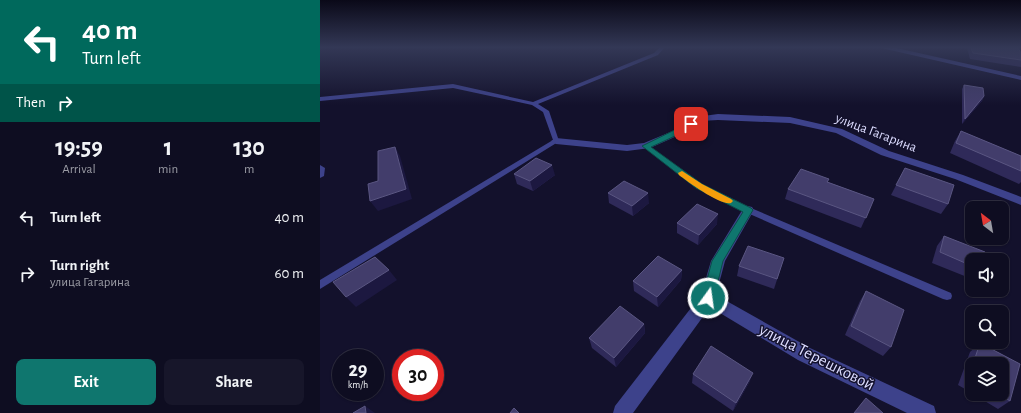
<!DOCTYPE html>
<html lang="en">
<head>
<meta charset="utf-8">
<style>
  body { margin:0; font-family:"Alegreya Sans",sans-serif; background:#17162a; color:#f1f3f6; height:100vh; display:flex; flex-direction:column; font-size:15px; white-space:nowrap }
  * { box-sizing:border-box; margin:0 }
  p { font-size:13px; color:#9b9ca5 }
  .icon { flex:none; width:22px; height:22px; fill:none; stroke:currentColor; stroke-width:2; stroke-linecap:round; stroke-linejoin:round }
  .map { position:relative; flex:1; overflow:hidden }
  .side { display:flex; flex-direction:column; background:#0e0d21; width:320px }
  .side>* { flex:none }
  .banner { background:#00695c; color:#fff; overflow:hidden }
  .needle { width:26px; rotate:329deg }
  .tools { position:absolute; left:645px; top:201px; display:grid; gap:8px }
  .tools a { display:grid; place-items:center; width:44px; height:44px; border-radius:8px; background:#0e0d21; box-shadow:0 1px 3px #0004,0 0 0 1px #2e2d3f; font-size:20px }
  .speed { position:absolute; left:12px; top:349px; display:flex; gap:8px; font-size:20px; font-weight:700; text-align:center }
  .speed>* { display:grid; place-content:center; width:52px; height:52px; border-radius:50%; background:#0e0d21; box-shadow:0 1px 3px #0004,0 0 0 1px #2e2d3f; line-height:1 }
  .speed small { font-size:10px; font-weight:400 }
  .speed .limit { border:6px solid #d22; background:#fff; color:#111 }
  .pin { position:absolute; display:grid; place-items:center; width:34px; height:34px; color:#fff; margin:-17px; border-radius:8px; box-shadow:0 2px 6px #0006 }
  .me { position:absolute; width:44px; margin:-22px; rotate:14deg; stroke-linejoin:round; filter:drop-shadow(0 0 3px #0008) }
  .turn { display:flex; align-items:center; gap:14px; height:84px; padding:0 16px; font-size:18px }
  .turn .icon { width:52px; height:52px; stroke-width:2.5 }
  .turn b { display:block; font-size:28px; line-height:34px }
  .then { display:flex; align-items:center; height:38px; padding:0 16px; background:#0003; gap:8px; font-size:15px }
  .eta { display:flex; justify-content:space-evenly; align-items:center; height:68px; text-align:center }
  .eta b { font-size:24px; font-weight:600; line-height:28px }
  .cta { display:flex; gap:8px; margin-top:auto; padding:8px 16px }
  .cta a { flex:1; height:46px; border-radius:8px; background:#0f766e; color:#fff; font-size:16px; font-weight:600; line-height:46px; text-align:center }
  .cta a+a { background:#17162a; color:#f1f3f6 }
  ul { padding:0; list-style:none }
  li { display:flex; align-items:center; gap:12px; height:56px; padding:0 16px }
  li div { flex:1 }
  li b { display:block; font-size:15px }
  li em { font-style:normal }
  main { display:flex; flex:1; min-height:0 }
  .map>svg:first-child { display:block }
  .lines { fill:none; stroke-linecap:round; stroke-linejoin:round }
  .lane { fill:#3d428b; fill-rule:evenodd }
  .street { fill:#3d428b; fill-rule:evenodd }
  .wall { fill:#2f2a59 }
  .shaded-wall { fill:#1c1840 }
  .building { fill:#423d6b; stroke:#5a5682 }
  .route { fill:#0f766e; stroke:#0a4d48 }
  .slow { fill:#f59e0b }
  .labels { text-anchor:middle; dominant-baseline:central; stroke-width:3; stroke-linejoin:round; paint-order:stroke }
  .street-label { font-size:14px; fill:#dcdcff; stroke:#13112c }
  .near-street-label { font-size:17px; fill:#dcdcff; stroke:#13112c }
</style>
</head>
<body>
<main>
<section class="side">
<div class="banner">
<div class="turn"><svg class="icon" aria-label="left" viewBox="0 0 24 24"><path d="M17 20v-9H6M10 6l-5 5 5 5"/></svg><div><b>40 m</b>Turn left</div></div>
<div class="then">Then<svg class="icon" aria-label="right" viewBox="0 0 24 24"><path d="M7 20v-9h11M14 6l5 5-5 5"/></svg></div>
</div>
<div class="eta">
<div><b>19:59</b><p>Arrival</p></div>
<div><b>1</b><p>min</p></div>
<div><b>130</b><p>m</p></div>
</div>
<ul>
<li><svg class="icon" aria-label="left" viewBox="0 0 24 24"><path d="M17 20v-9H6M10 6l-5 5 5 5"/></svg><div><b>Turn left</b></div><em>40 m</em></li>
<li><svg class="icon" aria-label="right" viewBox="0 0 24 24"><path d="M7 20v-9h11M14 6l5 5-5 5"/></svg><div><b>Turn right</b><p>улица Гагарина</p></div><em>60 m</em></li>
</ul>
<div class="cta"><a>Exit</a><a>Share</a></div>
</section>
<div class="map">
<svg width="701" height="413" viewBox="0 0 701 413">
  <rect width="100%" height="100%" fill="#13112c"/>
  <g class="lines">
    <g class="lane">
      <path d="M340,47H345L338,55L218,104L229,111L239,141L238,142L0,289V280L233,140L223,112L212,105L133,88L0,101V97L133,84L213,102L334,53Z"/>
      <path d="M326,144L382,184L431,208L631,293L632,296L631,299L627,300L623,299L425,212L376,188L324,147L323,146Z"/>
      <path d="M0,165L5,168L4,176L0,178Z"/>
    </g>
    <g class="street">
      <path d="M557,47H572L701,76V80Z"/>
      <path d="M398,114L470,117L522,129L569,151L643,175L701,197V205L635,179L561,155L516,133L470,123L398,120L381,121L366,132L330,148L307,151L236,144L231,141L236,138L307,145L324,143L360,128L376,117Z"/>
      <path d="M428,206L432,207L434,210L405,261L396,295L490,348L614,406L616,413H587L478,360L390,307L313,413H293L295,406L381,295L391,261L424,207Z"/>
    </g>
  </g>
  <g class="wall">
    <path d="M647,48H698L701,60V67L650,59Z"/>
    <path d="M644,85L664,96L662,101L642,124V89Z"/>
    <path d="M641,131L701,156V182L699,184L630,153L635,141Z"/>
    <path d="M585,168L628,204L621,214L571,195Z"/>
    <path d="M194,174L235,175L213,191L197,184Z"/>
    <path d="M509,179L508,182L554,199L541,228L465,199L468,189Z"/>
    <path d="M288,193L329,203L313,216L289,203Z"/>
    <path d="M357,223L397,224L378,245L357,233Z"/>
    <path d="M624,236L652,260V279L612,263L617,246Z"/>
    <path d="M464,258L454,289L417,276L419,266Z"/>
    <path d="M362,270L361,280L338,307L314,291L313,281Z"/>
    <path d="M546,291L571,347L563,356L525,335L540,301Z"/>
    <path d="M324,324L325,333L296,367L272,348L269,338Z"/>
    <path d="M660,343L700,364L690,401L678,409L653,394H682V364H652V393L638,385L650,352Z"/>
    <path d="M373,374L430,381L413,411L372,383Z"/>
  </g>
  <g class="shaded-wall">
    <path d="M664,96L662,101L642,124L645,119Z"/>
    <path d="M75,147L80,156L92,199L58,211L50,201Z"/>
    <path d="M232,165L235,175L213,191L210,181Z"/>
    <path d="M328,193L329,203L313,216L312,206Z"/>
    <path d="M398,214L397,224L378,245L379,235Z"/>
    <path d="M69,270L77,280L36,307L26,297Z"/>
    <path d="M362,270L361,280L338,307L337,297Z"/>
    <path d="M324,324L325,333L296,367L294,358Z"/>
    <path d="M433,373L430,381L413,411L416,403Z"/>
    <path d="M45,406L55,413H46Z"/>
  </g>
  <g class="building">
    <path d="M651,48H698L701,53V60L653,53Z"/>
    <path d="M644,85L663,88L664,96L645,119Z"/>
    <path d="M641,131L701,156V171L636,143Z"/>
    <path d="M75,147L86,189L50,201L48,184L58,181V151Z"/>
    <path d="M216,158L232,165L210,181L194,174Z"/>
    <path d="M585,168L634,185L628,204L576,185Z"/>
    <path d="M481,169L509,179L507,182L554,199L546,218L468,189Z"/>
    <path d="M304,181L328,193L312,206L288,193Z"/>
    <path d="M377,204L398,214L379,235L357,223Z"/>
    <path d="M624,236L665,252L664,260H652V266L620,252Z"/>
    <path d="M428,246L464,258L457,279L419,266Z"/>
    <path d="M338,256L362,270L337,297L313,281Z"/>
    <path d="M55,257L69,270L26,297L13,282Z"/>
    <path d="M546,291L584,310L571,347L531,326Z"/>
    <path d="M300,306L324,324L294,358L269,338Z"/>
    <path d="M660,343L700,364L690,401L679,394H682V364H653Z"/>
    <path d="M391,346L433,373L416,403L373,374Z"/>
    <path d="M652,365V378L648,376Z"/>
    <path d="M546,398L563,413H534Z"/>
    <path d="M45,406L46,413H33Z"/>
    <path d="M194,408L199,413H190Z"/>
  </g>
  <linearGradient id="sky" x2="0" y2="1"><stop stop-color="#0a0918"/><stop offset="0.45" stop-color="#333856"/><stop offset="1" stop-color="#333856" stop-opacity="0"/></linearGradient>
  <rect width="701" height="105" fill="url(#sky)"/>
  <path class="route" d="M371,122L374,124L366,131L331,147L382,184L431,208L433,210L403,261L394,298L392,301L388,303L384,301L382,298L392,261L423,212L376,188L322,146Z"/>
  <path class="slow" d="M362,171L382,184L411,199L413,201L411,203C401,206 368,182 359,175L358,173Z"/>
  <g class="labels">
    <g class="street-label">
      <text transform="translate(556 133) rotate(21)">улица Гагарина</text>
    </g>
    <g class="near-street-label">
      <text transform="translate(497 357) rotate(27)">улица Терешковой</text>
    </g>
  </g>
</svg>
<div class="tools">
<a><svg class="needle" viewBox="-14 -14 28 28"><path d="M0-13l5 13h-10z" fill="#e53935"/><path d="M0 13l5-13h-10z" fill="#9b9ca5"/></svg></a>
<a><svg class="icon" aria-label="sound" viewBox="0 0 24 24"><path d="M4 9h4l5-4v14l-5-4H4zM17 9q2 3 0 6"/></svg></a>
<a><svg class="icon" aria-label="search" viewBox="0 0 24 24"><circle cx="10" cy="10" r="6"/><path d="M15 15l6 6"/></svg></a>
<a><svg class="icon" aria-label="layers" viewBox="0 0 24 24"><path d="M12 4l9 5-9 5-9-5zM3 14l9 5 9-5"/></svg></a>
</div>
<div class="speed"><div>29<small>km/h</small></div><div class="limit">30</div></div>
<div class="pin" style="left:371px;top:124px;background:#d93025"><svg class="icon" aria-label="arrive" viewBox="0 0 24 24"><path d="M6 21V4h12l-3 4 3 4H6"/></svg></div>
<svg class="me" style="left:388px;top:298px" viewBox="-20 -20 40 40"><circle r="17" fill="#0f766e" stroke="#fff" stroke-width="3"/><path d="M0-11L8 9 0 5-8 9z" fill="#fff"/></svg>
</div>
</main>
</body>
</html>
